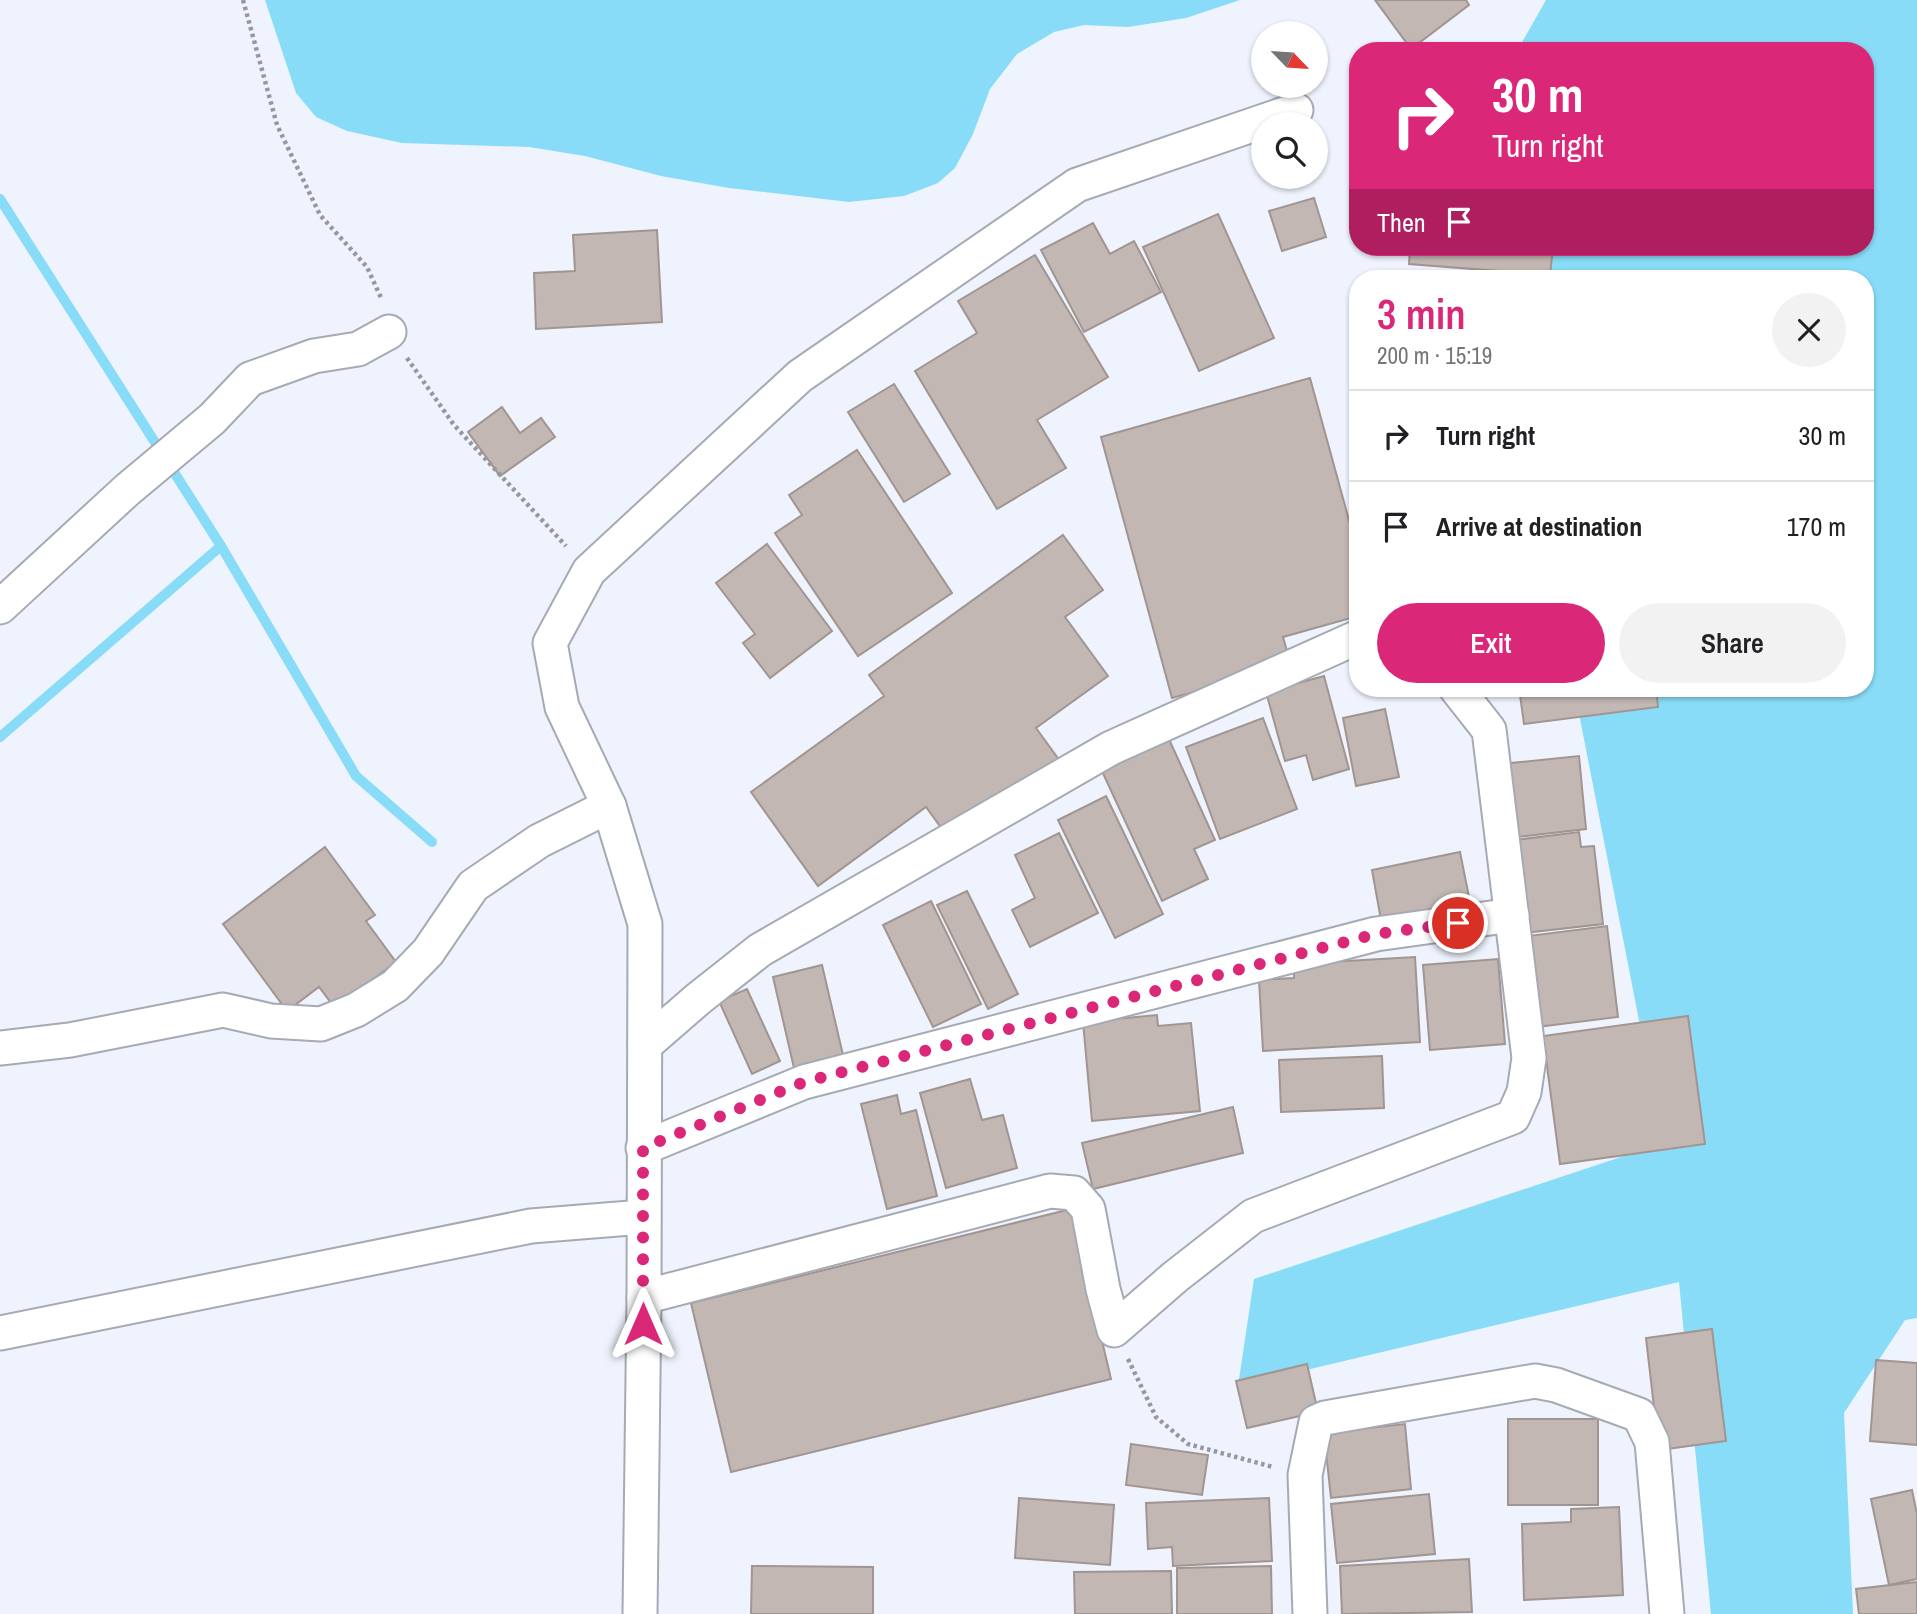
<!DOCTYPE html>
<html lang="en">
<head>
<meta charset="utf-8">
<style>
  body { margin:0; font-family:"Archivo Narrow",sans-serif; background:#f2f2f2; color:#202124; height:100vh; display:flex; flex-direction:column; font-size:26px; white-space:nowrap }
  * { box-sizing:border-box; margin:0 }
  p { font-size:23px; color:#757577 }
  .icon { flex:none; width:38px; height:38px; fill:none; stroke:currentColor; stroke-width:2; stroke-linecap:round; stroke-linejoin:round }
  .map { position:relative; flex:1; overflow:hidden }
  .details { position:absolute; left:1349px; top:270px; width:525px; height:427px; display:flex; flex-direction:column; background:#fff; border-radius:28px; box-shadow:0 2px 5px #0004 }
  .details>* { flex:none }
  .top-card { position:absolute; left:1349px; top:42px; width:525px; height:214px; border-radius:28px; box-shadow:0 2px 5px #0004; background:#db2777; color:#fff; overflow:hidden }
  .needle { width:46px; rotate:115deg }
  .controls { position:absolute; left:1251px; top:21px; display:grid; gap:14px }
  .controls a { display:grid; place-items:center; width:77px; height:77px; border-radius:50%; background:#fff; box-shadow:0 2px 5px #0004; font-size:35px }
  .pin { position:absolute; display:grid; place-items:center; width:60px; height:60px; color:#fff; margin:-30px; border:4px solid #fff; border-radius:50%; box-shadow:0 2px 7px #0007 }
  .me { position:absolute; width:77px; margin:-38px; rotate:0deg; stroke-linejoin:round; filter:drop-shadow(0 0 5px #0008) }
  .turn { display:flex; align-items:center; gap:24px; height:147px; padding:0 28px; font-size:32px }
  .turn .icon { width:91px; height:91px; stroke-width:2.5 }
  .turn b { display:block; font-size:49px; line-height:60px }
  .then { display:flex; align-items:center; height:66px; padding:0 28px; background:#0003; gap:14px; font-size:26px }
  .round { display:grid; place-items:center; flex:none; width:74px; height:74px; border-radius:37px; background:#f2f2f2 }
  .summary { display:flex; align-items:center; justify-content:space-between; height:119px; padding:0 28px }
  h1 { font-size:42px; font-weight:600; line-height:52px; color:#db2777 }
  .cta { display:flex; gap:14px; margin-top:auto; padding:14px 28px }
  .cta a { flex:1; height:80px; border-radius:42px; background:#db2777; color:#fff; font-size:28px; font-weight:600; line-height:80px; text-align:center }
  .cta a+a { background:#f2f2f2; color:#202124 }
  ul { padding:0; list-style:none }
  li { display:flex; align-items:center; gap:21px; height:91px; padding:0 28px; border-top:2px solid #e0e0e0 }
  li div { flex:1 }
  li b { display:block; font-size:26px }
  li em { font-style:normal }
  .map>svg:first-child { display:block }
  .water { fill:#88dcf7 }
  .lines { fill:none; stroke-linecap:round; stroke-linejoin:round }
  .stream { stroke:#88dcf7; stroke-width:10 }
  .building { fill:#c2b7b3; stroke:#a09591; stroke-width:2 }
  .minor-casing { stroke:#a5aab3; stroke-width:37 }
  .path { stroke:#9598a0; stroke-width:4.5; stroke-dasharray:3.5 3.5; stroke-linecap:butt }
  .minor { stroke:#fff; stroke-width:33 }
  .route { stroke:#db2777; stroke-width:12; stroke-dasharray:0 21.6 }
</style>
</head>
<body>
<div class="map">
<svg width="1917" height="1614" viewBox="0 0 1917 1614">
  <rect width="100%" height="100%" fill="#eef3fd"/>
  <g class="water">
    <path d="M265,0H1240L1186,18L1128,27L1084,25L1054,32L1017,54L990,89L973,134L955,168L938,183L904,196L849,202L729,188L661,176L585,156L529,147L402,143L347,131L316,117L296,93Z"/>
    <path d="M1546,0H1917V1318L1905,1320L1844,1413L1853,1614H1711L1679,1282L1238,1386L1254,1279L1663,1143L1574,688H1866V278H1546V247H1866V51H1517Z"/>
  </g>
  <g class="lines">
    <g class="stream">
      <path d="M0,199L221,546L356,776L432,842"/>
      <path d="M0,737L221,546"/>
    </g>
  </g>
  <g class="building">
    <path d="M1375,0H1466L1469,5L1411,49Z"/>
    <path d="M1314,198L1326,237L1282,251L1269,211Z"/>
    <path d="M1218,214L1274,338L1199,371L1143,247Z"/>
    <path d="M1093,223L1110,254L1134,241L1161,292L1084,332L1041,250Z"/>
    <path d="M657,230L662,322L536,329L534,273L575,271L573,235Z"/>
    <path d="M1410,247H1553L1550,275L1409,264Z"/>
    <path d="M1035,255L1108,377L1037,420L1066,468L997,509L915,371L977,333L958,301Z"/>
    <path d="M1310,378L1358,553V616L1283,637L1291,665L1172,698L1101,437Z"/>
    <path d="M894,384L950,474L904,502L848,412Z"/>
    <path d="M502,407L520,433L541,418L555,437L500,476L468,432Z"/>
    <path d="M857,450L952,593L858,656L775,533L802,515L789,495Z"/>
    <path d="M1063,535L1103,590L1065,617L1108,676L1036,728L1060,761L950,840L926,807L818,886L751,792L884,696L869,675Z"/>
    <path d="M767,544L832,631L770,678L743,643L755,634L716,583Z"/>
    <path d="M1324,676L1349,769L1313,780L1306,755L1285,761L1266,692Z"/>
    <path d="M1519,688H1656L1658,707L1524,724Z"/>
    <path d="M1385,709L1399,777L1356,786L1343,718Z"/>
    <path d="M1263,718L1297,809L1220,839L1186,747Z"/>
    <path d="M1168,737L1215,840L1194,849L1208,879L1162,901L1101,769Z"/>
    <path d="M1579,756L1586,829L1508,838L1501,764Z"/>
    <path d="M1106,796L1163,914L1115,938L1058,820Z"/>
    <path d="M1579,832L1581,847L1594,846L1603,924L1525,933L1515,840Z"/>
    <path d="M1059,833L1098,913L1030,947L1012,910L1035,898L1015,855Z"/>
    <path d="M325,847L375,915L366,921L396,962L335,1008L319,987L287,1011L223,924Z"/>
    <path d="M1460,852L1470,902L1381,920L1372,870Z"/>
    <path d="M967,891L1018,994L988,1009L937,905Z"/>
    <path d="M931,901L981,1004L933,1027L883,925Z"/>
    <path d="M1607,926L1618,1017L1538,1027L1528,936Z"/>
    <path d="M1415,957L1420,1042L1263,1051L1259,980L1294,978V964Z"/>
    <path d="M1498,959L1505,1044L1430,1050L1423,965Z"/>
    <path d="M822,965L843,1055L794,1068L773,977Z"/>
    <path d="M747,989L780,1061L752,1074L719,1001Z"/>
    <path d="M1157,1015L1158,1026L1191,1023L1200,1111L1092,1121L1083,1022Z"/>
    <path d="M1688,1016L1705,1144L1560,1164L1543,1036Z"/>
    <path d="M1382,1056L1384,1108L1281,1112L1279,1060Z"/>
    <path d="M970,1079L982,1120L1003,1115L1017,1168L946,1188L920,1093Z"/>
    <path d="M897,1095L901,1114L916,1110L937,1196L887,1209L861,1104Z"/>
    <path d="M1233,1107L1243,1153L1093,1189L1082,1143Z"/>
    <path d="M1071,1209L1111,1379L731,1472L691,1303Z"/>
    <path d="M1712,1329L1726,1441L1659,1450L1646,1338Z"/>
    <path d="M1876,1360L1917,1363V1445L1870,1441Z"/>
    <path d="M1307,1364L1318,1412L1247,1428L1236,1381Z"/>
    <rect x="1508" y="1419" width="90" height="86"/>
    <path d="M1405,1424L1411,1489L1331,1498L1324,1433Z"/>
    <path d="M1131,1444L1208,1455L1202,1495L1126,1485Z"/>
    <path d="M1912,1490L1917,1514V1579L1889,1585L1871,1499Z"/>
    <path d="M1429,1494L1435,1554L1337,1563L1331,1504Z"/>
    <path d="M1019,1498L1114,1505L1110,1565L1015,1558Z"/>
    <path d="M1269,1498L1272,1561L1173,1566L1172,1547L1148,1549L1146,1503Z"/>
    <path d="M1619,1507L1623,1595L1524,1600L1522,1524L1571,1522V1509Z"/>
    <path d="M1469,1559L1472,1612L1342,1614L1340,1566Z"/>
    <path d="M752,1566L873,1567V1614H751Z"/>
    <path d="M1271,1566L1272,1614H1177V1568Z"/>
    <path d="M1171,1571L1172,1614H1075L1074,1572Z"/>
    <path d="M1917,1582V1614H1859L1856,1589Z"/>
  </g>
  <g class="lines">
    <g class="minor-casing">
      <g id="minor">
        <path d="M0,607L127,490L212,419L250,379L314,356L358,349L389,332"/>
        <path d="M645,1045L698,999L760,950L1111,748L1358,637"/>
        <path d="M0,1048L70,1040L223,1010L271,1021L321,1024L356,1010L395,986L428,952L473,886L539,841L609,806"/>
        <path d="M643,1148L804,1082L1376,934L1512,915"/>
        <path d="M644,1297L1050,1191L1074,1193L1088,1209L1103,1289L1114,1330L1175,1277L1253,1216L1513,1117L1524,1092L1529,1058L1489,730L1456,688"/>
        <path d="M0,1333L531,1226L643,1217"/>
        <path d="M640,1614L644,1297L645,924L609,806L562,707L550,643L589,571L800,376L1077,185L1296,110"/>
        <path d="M1310,1614L1305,1475L1316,1422L1325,1418L1535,1381L1556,1385L1639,1415L1652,1442L1667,1614"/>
      </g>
    </g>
    <g class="path">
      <path d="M243,0L277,125L320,215L367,267L382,300"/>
      <path d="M407,358L454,425L566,546"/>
      <path d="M1128,1359L1156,1417L1188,1444L1273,1467"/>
    </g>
    <use href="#minor" class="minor"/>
  </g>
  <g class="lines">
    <path class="route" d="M643,1324V1148L804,1082L1376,934L1458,923"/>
  </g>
</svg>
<div class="controls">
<a><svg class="needle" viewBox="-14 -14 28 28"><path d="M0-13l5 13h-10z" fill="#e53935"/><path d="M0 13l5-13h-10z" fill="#757577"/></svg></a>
<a><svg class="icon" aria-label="search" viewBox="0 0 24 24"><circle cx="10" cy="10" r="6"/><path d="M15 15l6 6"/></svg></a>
</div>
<div class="pin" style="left:1458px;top:923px;background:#d93025"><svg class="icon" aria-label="arrive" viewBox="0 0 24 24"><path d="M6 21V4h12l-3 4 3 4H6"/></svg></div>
<svg class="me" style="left:643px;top:1324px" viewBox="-20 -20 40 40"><path d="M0-17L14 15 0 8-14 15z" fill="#db2777" stroke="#fff" stroke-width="4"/></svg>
<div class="top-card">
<div class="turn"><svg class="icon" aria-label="right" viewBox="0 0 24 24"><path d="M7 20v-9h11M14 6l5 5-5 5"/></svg><div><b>30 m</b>Turn right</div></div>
<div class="then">Then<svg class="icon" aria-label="arrive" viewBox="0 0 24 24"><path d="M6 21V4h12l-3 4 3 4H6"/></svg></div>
</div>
<section class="details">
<div class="summary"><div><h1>3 min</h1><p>200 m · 15:19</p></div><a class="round"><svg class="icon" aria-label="close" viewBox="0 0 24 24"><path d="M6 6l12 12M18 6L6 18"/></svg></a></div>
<ul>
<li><svg class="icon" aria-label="right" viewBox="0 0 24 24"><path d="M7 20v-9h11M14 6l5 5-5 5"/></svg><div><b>Turn right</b></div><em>30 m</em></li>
<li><svg class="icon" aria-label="arrive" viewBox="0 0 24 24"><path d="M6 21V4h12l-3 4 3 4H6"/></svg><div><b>Arrive at destination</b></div><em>170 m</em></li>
</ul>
<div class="cta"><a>Exit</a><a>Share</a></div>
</section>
</div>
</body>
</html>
